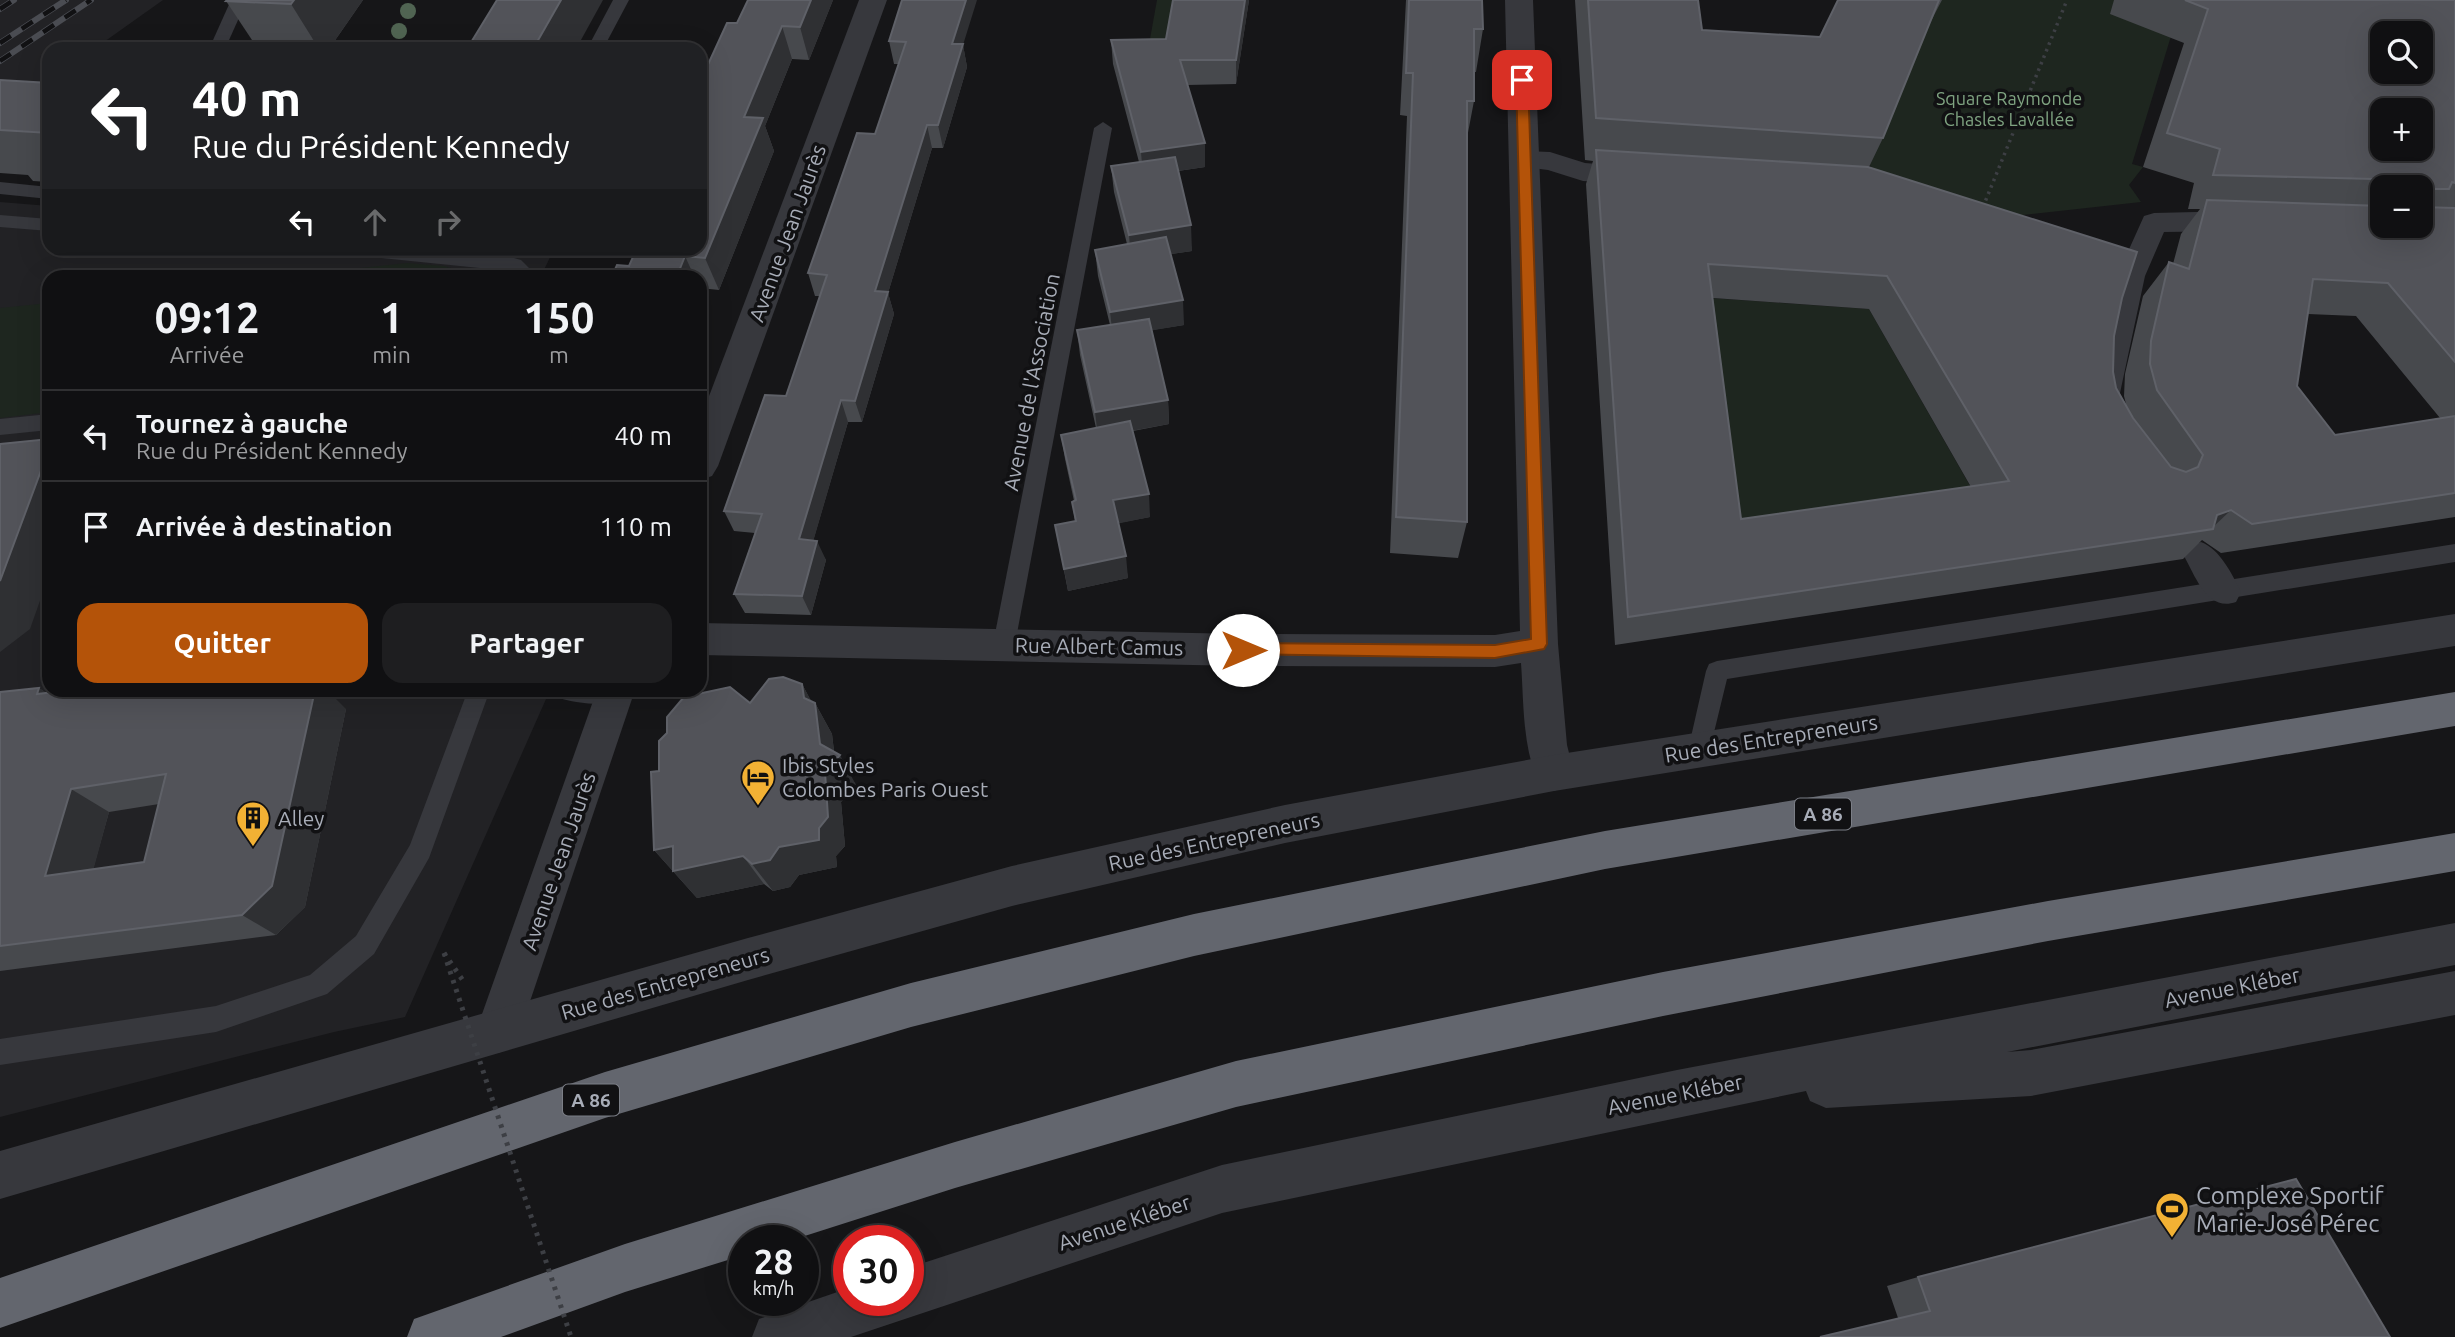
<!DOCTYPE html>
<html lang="fr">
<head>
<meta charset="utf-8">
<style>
  body { margin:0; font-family:Ubuntu,sans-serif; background:#1e1e20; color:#f1f3f6; height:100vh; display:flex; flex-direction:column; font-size:26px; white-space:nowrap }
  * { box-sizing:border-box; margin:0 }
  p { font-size:23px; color:#9c9d9f }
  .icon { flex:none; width:38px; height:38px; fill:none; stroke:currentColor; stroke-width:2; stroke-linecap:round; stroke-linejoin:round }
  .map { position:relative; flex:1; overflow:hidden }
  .side { position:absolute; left:42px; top:270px; width:665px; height:427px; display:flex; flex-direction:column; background:#101012; border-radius:21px; box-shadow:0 7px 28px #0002,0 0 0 2px #303032 }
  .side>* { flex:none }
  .hud { position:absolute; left:42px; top:42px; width:665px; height:214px; border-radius:21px; box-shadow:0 7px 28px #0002,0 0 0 2px #303032; background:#202124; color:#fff; overflow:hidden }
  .controls { position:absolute; left:2370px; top:21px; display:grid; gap:14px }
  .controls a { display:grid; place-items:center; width:63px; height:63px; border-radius:14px; background:#101012; box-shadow:0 7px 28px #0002,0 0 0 2px #303032; font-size:35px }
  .speed { position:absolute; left:728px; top:1225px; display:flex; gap:14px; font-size:35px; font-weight:700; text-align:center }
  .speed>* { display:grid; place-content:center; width:91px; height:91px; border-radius:50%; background:#101012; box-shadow:0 7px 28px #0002,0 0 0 2px #303032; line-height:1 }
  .speed small { font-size:18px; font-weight:400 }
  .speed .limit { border:10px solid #d22; background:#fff; color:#111 }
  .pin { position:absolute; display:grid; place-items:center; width:60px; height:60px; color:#fff; margin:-30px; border-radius:14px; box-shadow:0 4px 10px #0006 }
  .me { position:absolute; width:77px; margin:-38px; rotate:90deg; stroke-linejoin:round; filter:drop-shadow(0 0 5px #0008) }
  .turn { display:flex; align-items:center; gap:24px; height:147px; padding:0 35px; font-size:32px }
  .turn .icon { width:91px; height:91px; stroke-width:2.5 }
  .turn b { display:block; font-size:49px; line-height:60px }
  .lanes { display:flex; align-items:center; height:66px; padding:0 35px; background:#0003; justify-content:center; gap:35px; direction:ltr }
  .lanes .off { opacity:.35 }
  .eta { display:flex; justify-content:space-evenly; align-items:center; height:119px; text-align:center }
  .eta b { font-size:42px; font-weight:700; line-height:49px }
  .action { display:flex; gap:14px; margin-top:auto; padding:14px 35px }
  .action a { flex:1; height:80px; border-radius:21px; background:#b45309; color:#fff; font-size:28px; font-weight:700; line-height:80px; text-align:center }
  .action a+a { background:#1e1e20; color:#f1f3f6 }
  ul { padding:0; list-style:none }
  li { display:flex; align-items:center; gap:21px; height:91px; padding:0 35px; border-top:2px solid #303032 }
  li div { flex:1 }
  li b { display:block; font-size:26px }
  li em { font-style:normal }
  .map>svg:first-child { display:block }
  .built { fill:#222225 }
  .green { fill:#1e261f }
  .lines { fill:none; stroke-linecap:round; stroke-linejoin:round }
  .path-far1 { stroke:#3d3f44; stroke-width:3.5; stroke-dasharray:2.5 4.5; stroke-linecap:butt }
  .path { stroke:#3d3f44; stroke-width:5; stroke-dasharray:3.5 6; stroke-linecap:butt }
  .service { fill:#37383d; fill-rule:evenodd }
  .pedestrian { fill:#37383d; fill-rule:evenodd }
  .minor { fill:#37383d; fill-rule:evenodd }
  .tertiary { fill:#37383d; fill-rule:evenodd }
  .motorway { fill:#63666e; fill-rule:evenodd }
  .rail-casing { stroke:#4a4c52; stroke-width:6 }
  .rail { stroke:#111113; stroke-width:4.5; stroke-dasharray:13; stroke-linecap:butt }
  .path-bridge { stroke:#3d3f44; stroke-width:5; stroke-dasharray:3.5 6; stroke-linecap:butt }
  .tree { fill:#506452 }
  .wall { fill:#47494d; fill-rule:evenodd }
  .shaded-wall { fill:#2f3033 }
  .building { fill:#525359; stroke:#5f6168; stroke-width:2; fill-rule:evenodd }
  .route { fill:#b45309; stroke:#753606; stroke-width:2 }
  .labels { text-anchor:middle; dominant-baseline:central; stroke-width:7; stroke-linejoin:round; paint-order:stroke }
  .far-park-label { font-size:18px; fill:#7fa381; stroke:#111113 }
  .shield { fill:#111113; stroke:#7b7e86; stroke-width:2 }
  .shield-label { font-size:19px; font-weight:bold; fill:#a8adb8 }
  .street-label { font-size:21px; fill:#a8adb8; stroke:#111113 }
  .poi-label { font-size:21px; fill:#a8adb8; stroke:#111113; text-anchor:start }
  .near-poi-label { font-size:24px; fill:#a8adb8; stroke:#111113; text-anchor:start }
</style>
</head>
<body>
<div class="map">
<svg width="2455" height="1337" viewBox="0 0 2455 1337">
  <rect width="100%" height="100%" fill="#161618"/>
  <g class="built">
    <path d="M0,0H163L94,49H49V81L0,116Z"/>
    <path d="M0,202L49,206V248L554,249L541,276H49V690H550L405,1017L334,1032L0,1117Z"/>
  </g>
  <g class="green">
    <path d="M1157,0H1178L1170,46L1154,43L1150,39Z"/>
    <path d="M1941,0H2182L2132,164L2143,167L2129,185L2141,202L1987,219L1879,184L1869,163L1908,69Z"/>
    <path d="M407,263L444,266L478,276H286Z"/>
    <path d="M1695,297L1869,309L1985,512L1735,548Z"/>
    <path d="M49,303V412L0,418V308Z"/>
  </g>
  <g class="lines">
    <path class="path-far1" d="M1983,207L2067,0"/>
    <path class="path" d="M444,953L464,982"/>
    <g class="service">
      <path d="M231,0H247L225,49H209Z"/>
      <path d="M613,0H629L603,49H587Z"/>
      <path d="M1103,122L1112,128L1015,644L1012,651L1004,654L996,651L993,644L1094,128Z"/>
      <path d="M0,182L49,187V199L0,194Z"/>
      <path d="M0,215L49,219V231L0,227Z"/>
      <path d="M333,248H413L514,258L521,260L537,276H516L509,271L342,254Z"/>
      <path d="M49,414V430L0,435V419Z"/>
      <path d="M2455,544V562L1727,679L1708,757L1700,760L1692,757L1688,750L1706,671L1709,664L1717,661Z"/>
      <path d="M468,690H490L429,858L374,954L327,994L216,1032L0,1065V1039L216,1006L310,975L356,936L410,845Z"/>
      <path d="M553,690H623L626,694L622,701C605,707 573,703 556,697Z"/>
    </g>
    <g class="pedestrian">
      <path d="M1525,151L1550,152L1585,163L1647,168L1651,175L1647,182L1637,184L1583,181L1548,170L1515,166L1511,160L1515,154Z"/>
      <path d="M2238,211L2248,214L2252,221L2248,228L2238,231L2164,232L2145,276L2120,393L2116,401L2105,405L2094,401L2090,393L2117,276L2144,216L2154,213Z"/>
      <path d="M2201,542C2220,549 2232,574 2241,592L2236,602C2208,612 2196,578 2184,556L2189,546Z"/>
    </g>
    <g class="minor">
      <path d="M859,0H887L718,466L712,476L700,480V420Z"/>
      <path d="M1505,0H1533L1558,644L1567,745L1574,773L1568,786L1554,791L1540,786C1522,748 1524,704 1521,663L1495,667L1243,666L700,655V623L1243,634L1495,635L1520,631Z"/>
      <path d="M597,690H635L520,1031L514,1047L498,1053L482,1047L476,1031Z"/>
    </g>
    <g class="tertiary">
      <path d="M2455,614V646L1554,791L1285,843L1012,906L748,980L0,1199V1151L748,938L1012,866L1285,805L1554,755Z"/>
      <path d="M2455,923V965L2007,1052L2031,1050L2455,971V1015L2031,1096L1826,1108L1810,1101L1806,1091L1222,1213L851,1337H752L759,1319L849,1288V1300H908V1268L1222,1165L1677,1070Z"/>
    </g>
    <g class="motorway">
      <path d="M2455,692V726L1605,869L1194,956L911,1027L605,1118L0,1328V1278L605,1072L911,983L1194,914L1605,831Z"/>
      <path d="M2455,833V871L2048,941L1663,1016L1236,1107L955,1188L789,1241H744V1255L625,1292L501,1337H407L414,1319L625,1244L955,1142L1236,1061L1663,972L2048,901Z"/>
    </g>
    <g class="rail-casing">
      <g id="rail">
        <path d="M0,9L14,0"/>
        <path d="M0,43L66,0"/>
        <path d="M0,61L91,0"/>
      </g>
    </g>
    <use href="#rail" class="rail"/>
    <path class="path-bridge" d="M444,953L571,1337"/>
  </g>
  <g class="tree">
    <circle cx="408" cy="11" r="8"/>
    <circle cx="399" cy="31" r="8"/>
  </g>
  <g class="wall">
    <path d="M363,0L329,49H258L226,1Z"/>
    <path d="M833,0L809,60L792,59L765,126L774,151L719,290L700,288V276H612L629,266L737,23Z"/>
    <path d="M1173,0H1249L1236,84L1187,85L1205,143V167L1178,171L1192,251L1171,254L1184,325L1152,330L1168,400L1169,424L1133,431L1150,517L1118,523L1128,578L1068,591L1055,525L1075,521L1072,502L1074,501L1065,459L1061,435L1096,428L1080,355L1077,330L1110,325L1098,276L1095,250L1127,244L1114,192L1111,166L1139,162L1113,64L1111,40L1166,39Z"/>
    <path d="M1406,0H1482L1483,29L1476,72H1474V101L1467,138V522L1458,558L1390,553L1407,116L1400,115Z"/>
    <path d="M1575,0H1698L1702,30L1820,37L1838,0H1942L1930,23H1929L1883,138L1869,167L2122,298L2114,336L2113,372L2116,388L2126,404L2124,396L2125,374L2143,296L2169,262L2173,264L2181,234L2200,209H2188L2194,183L2143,167L2184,43L2110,14L2114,0H2455V517L2221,553L2202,540L2183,559L1615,645L1586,184L1593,161L1585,160ZM2382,187H2420V226H2382ZM1713,298L1869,309L1971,487L1741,519ZM2308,314L2356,316L2440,418L2335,435L2297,386Z"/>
    <path d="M889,41L963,45L967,67L943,148H932L888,293L894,314L862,422H848L813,541L826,560L811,615L745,613L734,594L755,533L734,531L724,511L786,396L820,296H815L808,273L875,134L899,64H894Z"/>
    <path d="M49,83V182L33,181L28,175L0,173V130Z"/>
    <path d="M802,684L811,701L815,703L832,734L834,751L856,785L841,802L845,846L836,856L837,867L799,875L790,887L773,891L764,884L697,898L654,850L659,771L667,733Z"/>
    <path d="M39,688L46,693L346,709L305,907L276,935L0,971V692ZM159,804L144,862L93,869L109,812Z"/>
    <path d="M1918,1277L2390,1337L1898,1318L1887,1286Z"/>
  </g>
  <g class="shaded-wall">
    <path d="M294,0H363L329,49H319L291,4Z"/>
    <path d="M561,0H603L576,49H533Z"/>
    <path d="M811,0H833L809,60L800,27Z"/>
    <path d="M966,0H977L963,45L967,67L943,148L938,125L952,44Z"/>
    <path d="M1245,0H1249L1236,84V60Z"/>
    <path d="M782,26L792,59L765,126L774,151L719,290L705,258L744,117Z"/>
    <path d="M927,125L932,148L888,293L894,314L862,422L855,401L875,291Z"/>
    <path d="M1205,143V167L1143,176L1141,152Z"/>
    <path d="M1191,225L1192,251L1131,260L1129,235Z"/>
    <path d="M685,256L694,276H677Z"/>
    <path d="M1183,300L1184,325L1113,337L1110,312Z"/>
    <path d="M841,400L848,422L808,559L799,539Z"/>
    <path d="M1168,400L1169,424L1098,437L1095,412Z"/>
    <path d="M49,449V575L30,629L0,652V581Z"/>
    <path d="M1149,494L1150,517L1116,524L1113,500Z"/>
    <path d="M2231,510L2210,530L2217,515Z"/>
    <path d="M817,541L826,560L811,615L802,596Z"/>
    <path d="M1126,556L1128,578L1068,591L1064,569Z"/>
    <path d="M802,684L816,710L815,703L832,734L835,761L840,755L856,785L841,802L845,846L836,856L837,867L799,875L790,887L773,891L752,864L779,847L819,828L820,744L804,698Z"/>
    <path d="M39,688L77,713L37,694Z"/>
    <path d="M315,690H327L346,709L305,907L276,935L242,915Z"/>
    <path d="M71,789L109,812L86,897L45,876Z"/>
    <path d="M673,846L743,856L764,884L697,898L654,850Z"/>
  </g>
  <g class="building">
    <path d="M227,0H294L291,4L226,1Z"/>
    <path d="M497,0H561L533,49H467Z"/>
    <path d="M748,0H811L800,27L782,26L744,117L763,118L705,258L685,256L677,276H612L617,265L629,266L637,248H700V82L727,23H737Z"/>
    <path d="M902,0H966L952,44H963L938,125H927L875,291L888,292L855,401L841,400L799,539L817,541L802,596L734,594L762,514L724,511L765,395L786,396L827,275L808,273L857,133L875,134L906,42L889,41Z"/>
    <path d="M1173,0H1245L1236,60H1180L1205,143L1141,152L1111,40L1166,39Z"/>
    <path d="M1409,0H1482L1483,29H1474V101H1467V522L1396,517L1413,73H1406Z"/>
    <path d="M1588,0H1698L1702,30L1820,37L1838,0H1939L1883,138L1596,118Z"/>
    <path d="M2185,0H2455V183L2452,182L2449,189H2420V187H2415L2413,180L2213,175L2220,149L2167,133L2208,9ZM2382,33H2420V72H2382ZM2382,110H2420V149H2382Z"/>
    <path d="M0,80L49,83V133L0,130Z"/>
    <path d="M1596,150L1868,167L2137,252L2122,298L2114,336L2113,372L2116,388L2133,418L2171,467L2186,472L2198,467L2203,455L2157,390L2150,364L2151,341L2169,262L2189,269L2207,200L2382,206V226H2420V207L2455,208V362L2388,283L2313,279L2297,386L2335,435L2455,416V493L2252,524L2231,510L2217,515L2213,529L1628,617ZM1708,264L1887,276L2009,481L1741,519Z"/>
    <path d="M1175,157L1191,225L1129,235L1111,166Z"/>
    <path d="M1166,237L1183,300L1110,312L1095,250Z"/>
    <path d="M1149,319L1168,400L1095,412L1077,330Z"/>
    <path d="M1130,421L1149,494L1113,500L1126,556L1064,569L1055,525L1076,521L1072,502L1076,500L1061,435Z"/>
    <path d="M49,439V449L0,581V444Z"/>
    <path d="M783,677L802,684L804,698L815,703L820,744L840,755L825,772L828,817L819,828V840L779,847L770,860L752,864L743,856L673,871V846L654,850L651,772L659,771V741L667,733V717L684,697L730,687L750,703L769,679Z"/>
    <path d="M39,688L37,694L72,690H315L272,886L242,915L0,946V692ZM166,774L144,862L45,876L71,789Z"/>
    <path d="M2296,1179L2390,1337H1820L1930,1311L1918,1277Z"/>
  </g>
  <path class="route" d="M1522,76L1528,80L1547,644L1544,649L1495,658L1238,654L1235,650L1238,645L1243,643L1495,645L1531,639L1516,80Z"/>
  <defs>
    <g id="hotel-pin" transform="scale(1.75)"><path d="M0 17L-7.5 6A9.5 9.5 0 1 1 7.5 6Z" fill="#f2b134" stroke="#111113"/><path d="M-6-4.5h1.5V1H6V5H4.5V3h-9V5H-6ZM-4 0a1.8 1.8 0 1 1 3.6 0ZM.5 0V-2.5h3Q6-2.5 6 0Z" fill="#111"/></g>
    <g id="building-pin" transform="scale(1.75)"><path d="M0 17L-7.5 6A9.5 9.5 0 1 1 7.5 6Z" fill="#f2b134" stroke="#111113"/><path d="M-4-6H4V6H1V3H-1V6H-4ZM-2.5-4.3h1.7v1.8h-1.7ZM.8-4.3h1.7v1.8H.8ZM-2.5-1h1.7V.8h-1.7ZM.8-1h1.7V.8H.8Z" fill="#111"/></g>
    <g id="stadium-pin" transform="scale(1.75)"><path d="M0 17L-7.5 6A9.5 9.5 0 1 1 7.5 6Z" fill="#f2b134" stroke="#111113"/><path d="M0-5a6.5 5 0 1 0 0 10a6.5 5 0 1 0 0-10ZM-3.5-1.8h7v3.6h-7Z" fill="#111"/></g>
  </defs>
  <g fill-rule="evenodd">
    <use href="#hotel-pin" x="758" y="777"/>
    <use href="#building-pin" x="253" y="818"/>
    <use href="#stadium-pin" x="2172" y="1209"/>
  </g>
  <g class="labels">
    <g class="far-park-label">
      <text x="2009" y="98">Square Raymonde<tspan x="2009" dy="21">Chasles Lavallée</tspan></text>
    </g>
    <g class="shield">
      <rect x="1795" y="798.5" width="56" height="31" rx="5"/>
      <rect x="563" y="1084.5" width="56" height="31" rx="5"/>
    </g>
    <g class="shield-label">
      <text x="1823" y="814">A 86</text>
      <text x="591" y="1100">A 86</text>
    </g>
    <g class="street-label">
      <text transform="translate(787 233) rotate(-70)">Avenue Jean Jaurès</text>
      <text transform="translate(1031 382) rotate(-79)">Avenue de l'Association</text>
      <text transform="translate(1099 646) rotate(1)">Rue Albert Camus</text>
      <text transform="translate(1771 738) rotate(-9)">Rue des Entrepreneurs</text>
      <text transform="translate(1214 841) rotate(-12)">Rue des Entrepreneurs</text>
      <text transform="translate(558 861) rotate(-71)">Avenue Jean Jaurès</text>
      <text transform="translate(665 983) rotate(-16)">Rue des Entrepreneurs</text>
      <text transform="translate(2232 987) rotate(-11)">Avenue Kléber</text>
      <text transform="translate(1675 1094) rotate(-11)">Avenue Kléber</text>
      <text transform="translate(1124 1222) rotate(-18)">Avenue Kléber</text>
    </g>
    <g class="poi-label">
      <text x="782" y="765">Ibis Styles<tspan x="782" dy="24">Colombes Paris Ouest</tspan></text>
      <text x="278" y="818">Alley</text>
    </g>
    <g class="near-poi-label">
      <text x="2196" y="1195">Complexe Sportif<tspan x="2196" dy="28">Marie-José Pérec</tspan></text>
    </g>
  </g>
</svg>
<div class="controls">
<a><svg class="icon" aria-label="search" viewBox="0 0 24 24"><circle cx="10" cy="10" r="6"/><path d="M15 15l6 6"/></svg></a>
<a>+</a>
<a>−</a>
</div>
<div class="speed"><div>28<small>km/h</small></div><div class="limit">30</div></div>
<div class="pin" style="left:1522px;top:80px;background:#d93025"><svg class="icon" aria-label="arrive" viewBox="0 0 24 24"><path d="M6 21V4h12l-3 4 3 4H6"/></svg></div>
<svg class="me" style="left:1243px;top:650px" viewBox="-20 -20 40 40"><circle r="19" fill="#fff"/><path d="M0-13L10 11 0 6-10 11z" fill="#b45309"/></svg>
<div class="hud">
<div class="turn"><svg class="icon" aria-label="left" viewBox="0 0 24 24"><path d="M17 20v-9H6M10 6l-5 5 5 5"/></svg><div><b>40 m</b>Rue du Président Kennedy</div></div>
<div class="lanes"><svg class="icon" aria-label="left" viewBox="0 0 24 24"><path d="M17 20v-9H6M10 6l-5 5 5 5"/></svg><svg class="icon off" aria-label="ahead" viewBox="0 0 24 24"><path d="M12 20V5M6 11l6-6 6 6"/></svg><svg class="icon off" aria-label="right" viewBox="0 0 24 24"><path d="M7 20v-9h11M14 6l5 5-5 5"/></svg></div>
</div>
<section class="side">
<div class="eta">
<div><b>09:12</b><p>Arrivée</p></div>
<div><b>1</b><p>min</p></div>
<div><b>150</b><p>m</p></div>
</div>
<ul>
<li><svg class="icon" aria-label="left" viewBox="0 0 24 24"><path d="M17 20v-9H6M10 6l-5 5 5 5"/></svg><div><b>Tournez à gauche</b><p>Rue du Président Kennedy</p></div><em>40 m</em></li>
<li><svg class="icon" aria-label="arrive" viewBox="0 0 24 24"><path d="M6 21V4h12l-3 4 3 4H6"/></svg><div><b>Arrivée à destination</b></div><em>110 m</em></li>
</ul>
<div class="action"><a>Quitter</a><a>Partager</a></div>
</section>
</div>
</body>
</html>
